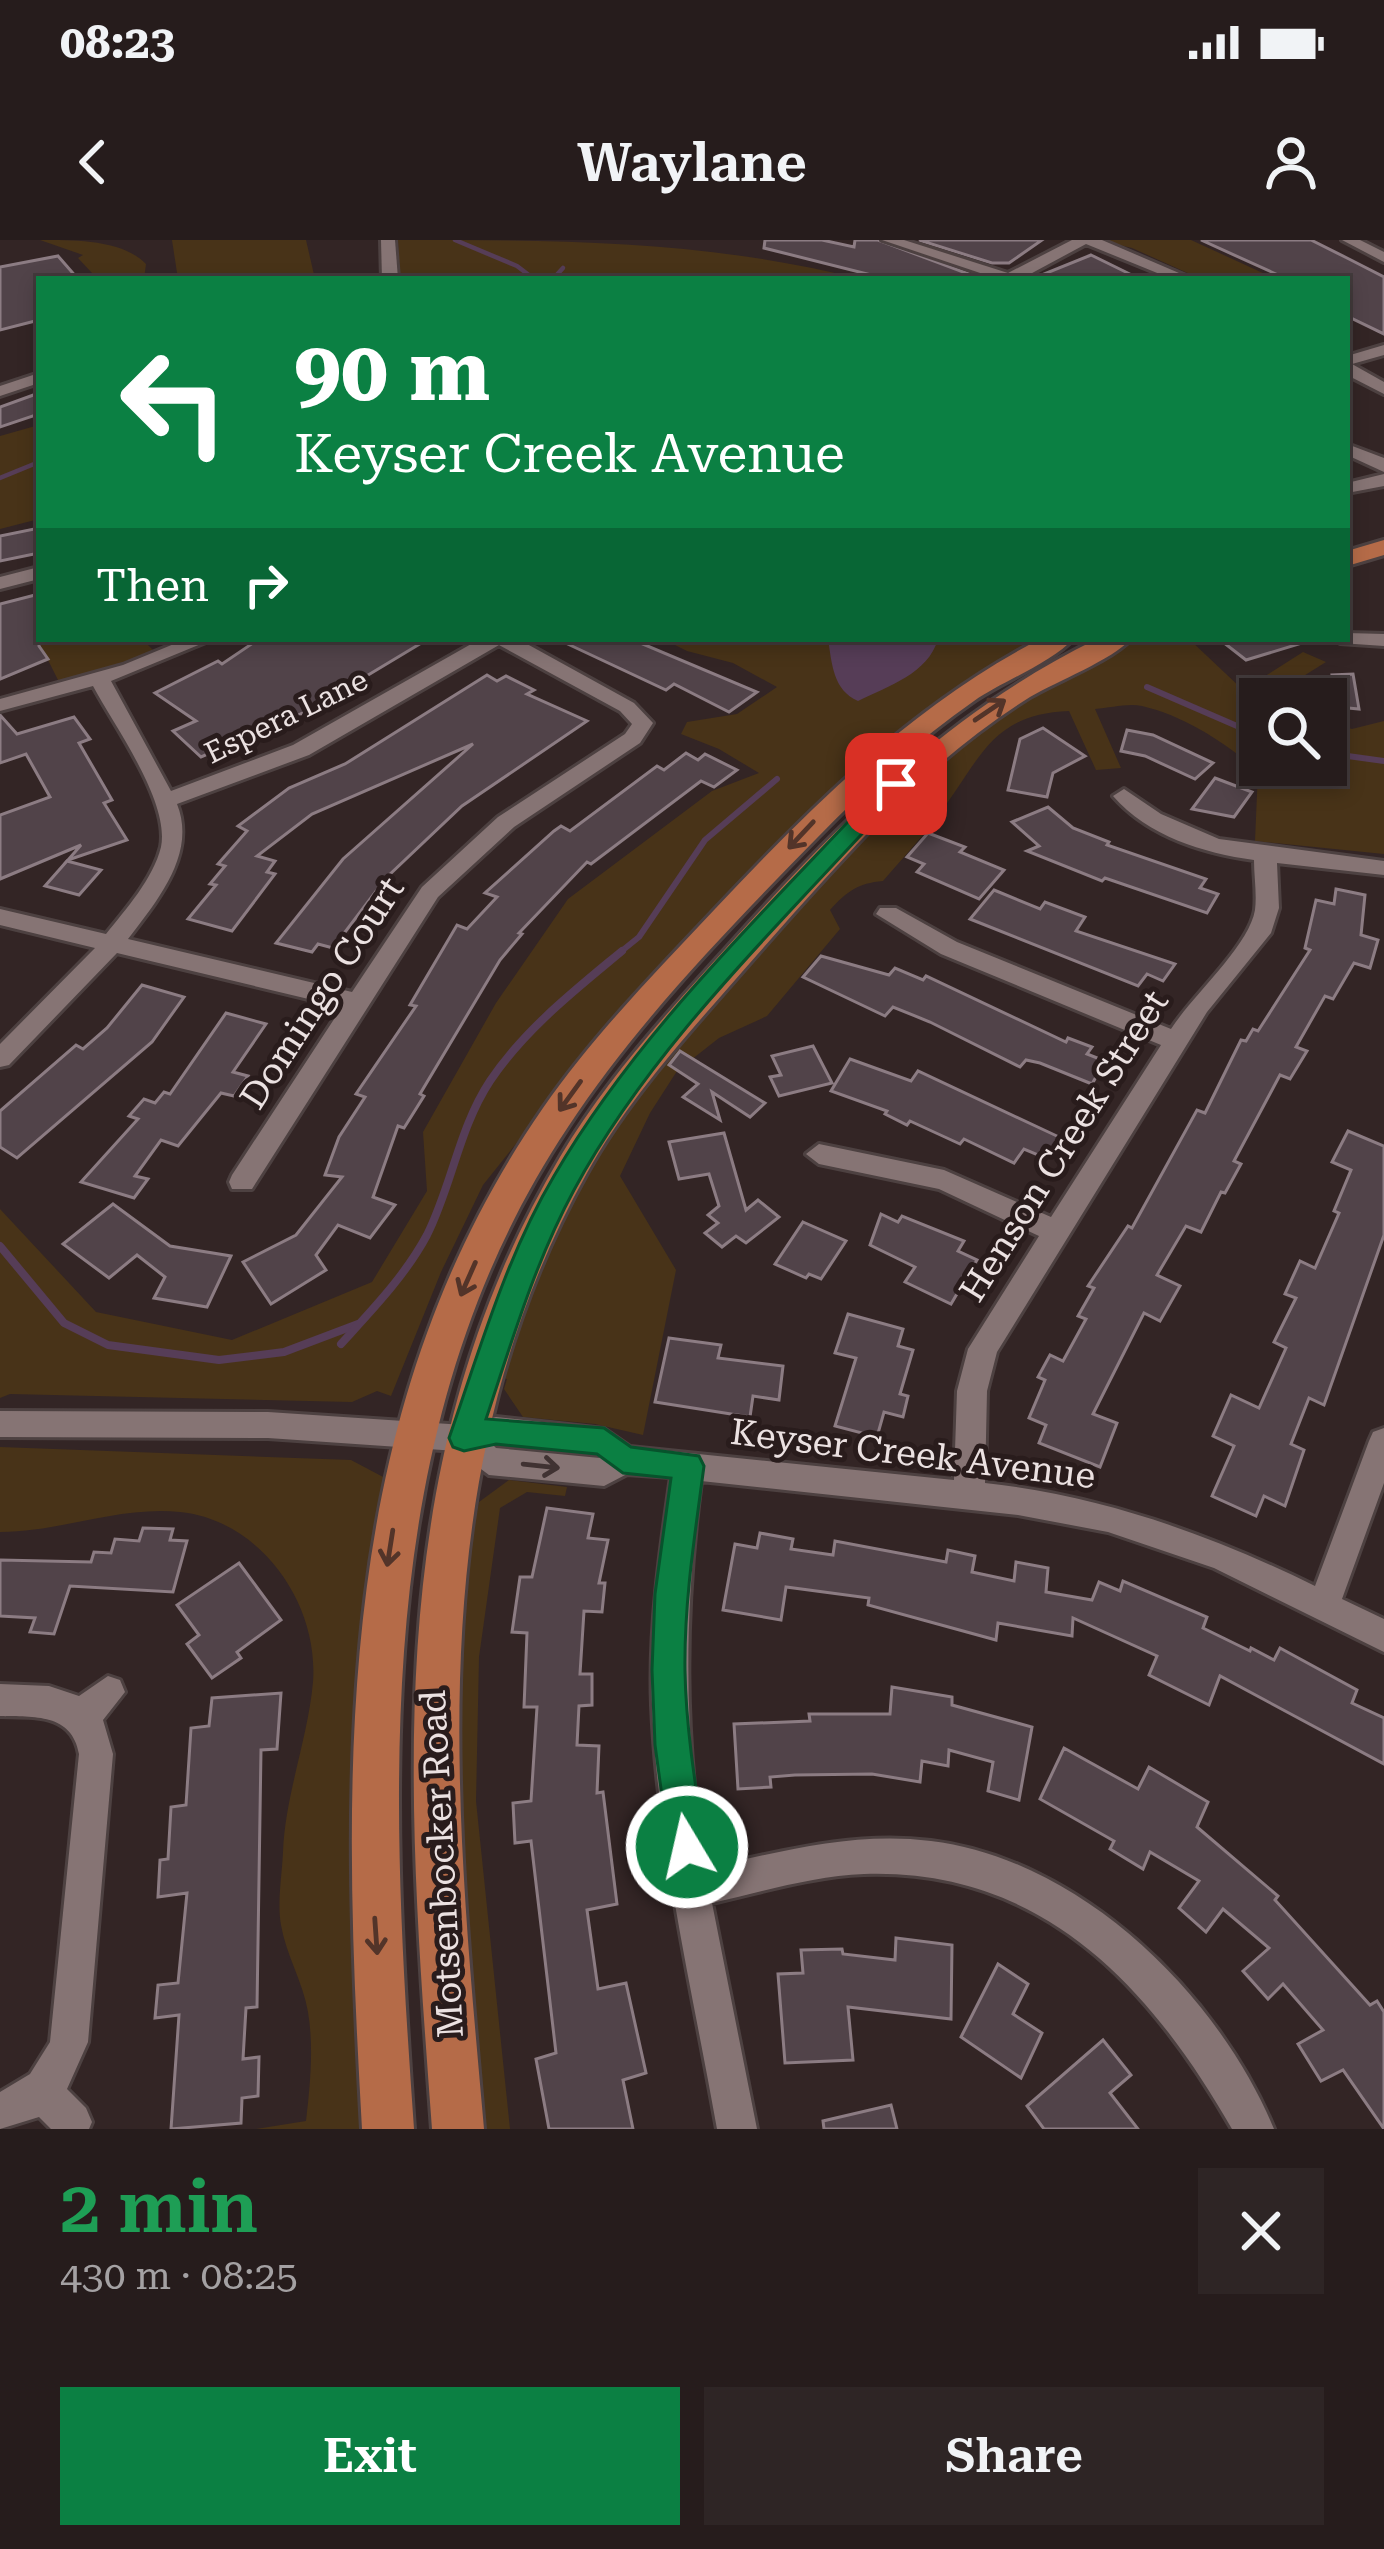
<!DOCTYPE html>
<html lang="en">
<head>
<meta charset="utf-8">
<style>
  body { margin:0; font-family:"Roboto Serif",serif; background:#2e2525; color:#f1f3f6; height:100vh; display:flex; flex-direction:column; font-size:45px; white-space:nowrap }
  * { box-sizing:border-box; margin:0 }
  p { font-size:39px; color:#a4a1a3 }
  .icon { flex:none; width:66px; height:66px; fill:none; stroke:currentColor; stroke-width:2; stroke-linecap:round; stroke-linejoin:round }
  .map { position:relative; height:1889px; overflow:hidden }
  .side { display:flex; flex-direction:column; background:#261c1c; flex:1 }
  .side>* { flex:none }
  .banner { position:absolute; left:36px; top:36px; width:1314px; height:366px; border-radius:0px; box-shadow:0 6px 18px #0003,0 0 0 3px #423a3b; background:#0b8043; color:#fff; overflow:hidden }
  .controls { position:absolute; left:1239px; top:438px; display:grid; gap:24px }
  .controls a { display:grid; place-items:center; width:108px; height:108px; border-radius:0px; background:#261c1c; box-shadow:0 6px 18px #0003,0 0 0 3px #423a3b; font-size:60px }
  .pin { position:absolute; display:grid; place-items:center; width:102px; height:102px; color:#fff; margin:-51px; border-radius:24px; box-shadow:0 6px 18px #0006 }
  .me { position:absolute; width:132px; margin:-66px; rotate:351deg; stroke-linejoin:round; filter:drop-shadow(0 0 9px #0008) }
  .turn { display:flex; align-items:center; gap:42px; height:252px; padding:0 60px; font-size:54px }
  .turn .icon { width:156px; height:156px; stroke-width:2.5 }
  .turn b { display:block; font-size:84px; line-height:102px }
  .then { display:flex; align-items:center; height:114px; padding:0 60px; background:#0003; gap:24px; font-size:45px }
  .round { display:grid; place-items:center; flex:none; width:126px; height:126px; border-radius:0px; background:#2e2525 }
  .overview { display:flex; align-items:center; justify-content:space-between; height:204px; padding:0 60px }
  h1 { font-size:72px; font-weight:600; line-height:90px; color:#1e9e55 }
  .action { display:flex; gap:24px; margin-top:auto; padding:24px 60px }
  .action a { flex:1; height:138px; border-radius:0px; background:#0b8043; color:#fff; font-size:48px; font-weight:600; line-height:138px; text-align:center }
  .action a+a { background:#2e2525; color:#f1f3f6 }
  .status { display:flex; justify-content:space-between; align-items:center; height:84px; padding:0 60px; background:#261c1c; direction:ltr }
  .status svg { height:33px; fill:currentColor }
  header { display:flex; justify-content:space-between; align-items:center; height:156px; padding:0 60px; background:#261c1c; font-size:54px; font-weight:600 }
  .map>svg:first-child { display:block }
  .green { fill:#483318 }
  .water { fill:#563d57 }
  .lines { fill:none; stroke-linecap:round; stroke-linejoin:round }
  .stream-far2 { stroke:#563d57; stroke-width:4.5 }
  .stream-far1 { stroke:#563d57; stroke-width:6 }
  .stream { stroke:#563d57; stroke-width:8 }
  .building { fill:#514349; stroke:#8c7c83; stroke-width:3 }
  .minor-casing { stroke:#4d4141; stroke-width:6 }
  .major-casing { stroke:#4d4141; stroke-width:6 }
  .minor { fill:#867474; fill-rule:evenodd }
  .major { fill:#b56b48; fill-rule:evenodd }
  .oneway { stroke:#533429 }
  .oneway2 { stroke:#403232 }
  .route { fill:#0b8043; stroke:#07532c; stroke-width:3 }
  .labels { text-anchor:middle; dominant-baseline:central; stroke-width:10; stroke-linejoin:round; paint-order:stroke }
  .far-street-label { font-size:30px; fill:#ebe1e1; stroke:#291c1c }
  .street-label { font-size:36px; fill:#ebe1e1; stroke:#291c1c }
</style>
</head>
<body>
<div class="status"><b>08:23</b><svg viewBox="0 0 49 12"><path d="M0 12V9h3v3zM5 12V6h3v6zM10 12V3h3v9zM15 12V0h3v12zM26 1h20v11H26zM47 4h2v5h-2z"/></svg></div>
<header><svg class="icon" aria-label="back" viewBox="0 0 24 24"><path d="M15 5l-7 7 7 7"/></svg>Waylane<svg class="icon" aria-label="person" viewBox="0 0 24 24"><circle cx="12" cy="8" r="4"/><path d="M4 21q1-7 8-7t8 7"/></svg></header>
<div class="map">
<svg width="1384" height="1889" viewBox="0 0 1384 1889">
  <rect width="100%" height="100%" fill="#332525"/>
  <g class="green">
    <path d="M40,0C77,0 123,0 146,24L144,39H101L100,33H92L78,18L83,15Z"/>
    <path d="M172,0H306L315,39H178Z"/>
    <path d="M398,0C552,0 709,0 859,39H400Z"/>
    <path d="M1099,0H1191L1276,39H1201L1132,8Z"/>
    <path d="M39,185V279L0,289V196Z"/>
    <path d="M34,392L39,399H142L155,412L59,442Z"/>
    <path d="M663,399H1044L941,458L850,530L610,786L483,945L441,1032L391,1156L377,1151L352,1162L10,1154L0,1158V969L96,1072L232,1100L372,1042L427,951L423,892L496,763L568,659L712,551L759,533L719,509L681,494L687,482L737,474L777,447L733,423L687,411Z"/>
    <path d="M1138,399H1189L1243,450L1303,412L1326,422L1267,459H1260V525H1326V480L1352,489L1384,481V614L1255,601L1258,531C1226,503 1185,476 1142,466C1128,463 1110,468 1095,469L1121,528L1096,530L1069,471C994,474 982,515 943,569C925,594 903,618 883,641C858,643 846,652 830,670L840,689L767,776L719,798L677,831L650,873L620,936L676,1030L643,1195L595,1184L523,1177L504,1149L507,1139L500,1137L523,1068L569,966L622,877L678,802L869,586L922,534L1016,464Z"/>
    <path d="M0,1207L351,1220L385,1238L360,1391L352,1533V1638L366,1889H256L306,1881C310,1847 314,1807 308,1772C303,1742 286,1715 281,1685C277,1663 282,1635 283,1612C285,1555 308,1499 313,1442C319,1363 260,1280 180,1272C118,1266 61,1292 0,1292Z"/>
    <path d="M509,1240L567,1247L565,1256L527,1252L500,1268L479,1417L476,1561L510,1889H480L451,1525L469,1272H477L479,1262Z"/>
  </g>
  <path class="water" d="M828,399H938C928,434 888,446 858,461C833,450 832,424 828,399Z"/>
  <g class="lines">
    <g class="stream-far2">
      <path d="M455,0L517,26L534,39"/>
      <path d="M553,39L563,28"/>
      <path d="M0,238L39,222"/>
    </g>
    <g class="stream-far1">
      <path d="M1147,447L1260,496"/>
      <path d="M1326,513L1384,521"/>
      <path d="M618,714L639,697L705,600L777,539"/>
    </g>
    <g class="stream">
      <path d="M0,1006L64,1083L108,1105L219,1120L284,1112L358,1084"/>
      <path d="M341,1104C372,1070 405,1036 427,995C452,945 459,888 490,841C525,789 575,750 622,711"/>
    </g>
  </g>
  <g class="building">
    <path d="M765,0H822L854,7L855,0H878L974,36L887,39L764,8Z"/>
    <path d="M919,0H1042L1009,23H992Z"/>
    <path d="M1201,0H1311L1347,18L1384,37V94L1347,76V39H1287Z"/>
    <path d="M1091,15L1140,39H1035L1034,38Z"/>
    <path d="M58,16L78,39H39V80L0,90V27Z"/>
    <path d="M39,153V174L0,187V167Z"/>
    <path d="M39,288V313L0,321V296Z"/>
    <path d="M39,354V406L48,419L0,439V364Z"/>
    <path d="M259,399H428L310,470L201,517L173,491L196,481L155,453L218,421L222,424Z"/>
    <path d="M557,399H631L757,452L729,472L674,444L666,450Z"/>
    <path d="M1219,399H1299V404L1246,420Z"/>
    <path d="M1353,434L1359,469L1326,466V442H1333L1332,435Z"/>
    <path d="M487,435L497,441L506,436L534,450L527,454L587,481L462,566L386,638L333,708L318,704L312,712L276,703L343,619L473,504L312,574L257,616L275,621L267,632L275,634L232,691L188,679L216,645L210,644L225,626L218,624L247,591L238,586L289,548L345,524Z"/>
    <path d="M0,475L17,494L74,477L90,499L79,503L112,560L104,563L127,600L68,620L81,605L0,639V575L50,557L26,514L0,523Z"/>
    <path d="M1043,488L1085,516L1053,533L1047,557L1008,550L1020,499Z"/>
    <path d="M1127,490L1153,495L1213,523L1195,539L1145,516L1121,511Z"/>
    <path d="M686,513L698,520L705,514L737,530L714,547L701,541L591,624L587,622L519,693L522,694L500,720L420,854L424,856L404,888L398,886L373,957L395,965L370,998L338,985L316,1015L326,1030L271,1064L243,1022L296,995L342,937L325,935L339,897L365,857L356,854L416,766L410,765L457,685L467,689L497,657L485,653L554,591L561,586L570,591L657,526L664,530Z"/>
    <path d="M1215,538L1252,552L1234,577L1192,569Z"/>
    <path d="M1048,567L1073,588L1109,602L1107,605L1206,639L1200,648L1218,654L1207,673L1105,638L1102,641L1027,611L1039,606L1012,582Z"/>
    <path d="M928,593L965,607L960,612L1004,630L979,659L917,632L924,624L907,617Z"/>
    <path d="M67,621L101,630L79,655L45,646Z"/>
    <path d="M1336,649L1365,655L1361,695L1378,700L1370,728L1354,723L1333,759L1325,756L1296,807L1307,811L1290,839L1280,835L1234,921L1241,924L1225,953L1221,952L1201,992L1186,986L1157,1035L1180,1046L1160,1081L1144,1073L1093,1174L1117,1183L1100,1227L1039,1203L1046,1185L1029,1178L1045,1140L1038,1137L1050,1115L1063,1121L1086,1079L1078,1076L1094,1048L1088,1046L1128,986L1132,988L1197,870L1205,873L1241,800L1246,801L1253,789L1258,791L1310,710L1305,708L1316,660L1334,664Z"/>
    <path d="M994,650L1040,669L1045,662L1085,677L1076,691L1175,724L1163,741L1147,734L1138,746L970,679Z"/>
    <path d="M821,716L889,735L895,728L923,740L926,736L1066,802L1068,798L1092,807L1087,814L1105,821L1092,844L1040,823L1026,820L1020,827L930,782L893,767L885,776L803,737Z"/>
    <path d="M142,745L184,757L152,802L17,918L0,907V871L76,805L83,809L107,788Z"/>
    <path d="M226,773L266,784L233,832L248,836L234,856L221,853L178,906L161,900L135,936L148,939L134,958L81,942L138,879L129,876L144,859L155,863L164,852L170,854Z"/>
    <path d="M813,806L832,843L779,856L770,837L781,835L772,816Z"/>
    <path d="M680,811L765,863L750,877L712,852L720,880L683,857L698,844L669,825Z"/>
    <path d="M850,819L911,841L918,831L1059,897L1045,918L1024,909L1014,923L964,899L960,904L910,881L907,885L885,874L887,871L831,851Z"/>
    <path d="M1348,891L1384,906V995L1324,1165L1309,1158L1291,1204L1304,1210L1285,1266L1264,1256L1256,1276L1212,1256L1234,1206L1213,1196L1231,1155L1259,1168L1286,1108L1274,1102L1296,1058L1285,1054L1300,1021L1315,1028L1339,973L1334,971L1351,930L1332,922Z"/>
    <path d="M724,893L746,970L758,960L779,977L746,1003L736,996L722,1007L705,993L718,983L708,975L719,966L709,934L679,939L669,902Z"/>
    <path d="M113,964L170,1006L231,1016L207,1067L154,1058L165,1037L137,1015L109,1038L63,1004Z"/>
    <path d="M881,974L898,982L902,976L964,1001L958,1011L977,1020L951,1064L905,1042L915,1027L870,1005Z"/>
    <path d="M803,982L846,1001L821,1039L809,1034L806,1038L775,1024Z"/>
    <path d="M848,1074L903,1089L898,1106L913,1110L900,1154L908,1156L903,1177L884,1172L877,1197L835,1186L856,1118L835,1113Z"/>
    <path d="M669,1098L721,1105L718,1118L783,1126L779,1160L753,1156L750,1177L655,1162Z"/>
    <path d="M547,1268L593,1274L588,1298L608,1300L599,1343H605L602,1372L584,1371L580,1434H592V1465L579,1466L577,1505L599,1506L597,1553L603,1552L617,1664L587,1670L598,1749L626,1743L646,1833L623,1840L633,1889H549L536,1819L556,1813L531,1601L515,1603L513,1563L531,1561L537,1467H524L527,1393L512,1392L520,1337H532Z"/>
    <path d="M143,1288L173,1289L170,1300L187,1301L173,1352L70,1346L54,1394L30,1392L35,1378L0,1376V1320L91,1322L94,1312L111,1313L115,1299L139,1301Z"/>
    <path d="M760,1293L793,1299L791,1309L833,1315L835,1301L946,1322L948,1310L975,1316L972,1332L1014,1341L1016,1322L1048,1328L1046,1352L1092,1360L1099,1342L1120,1351L1123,1341L1207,1377L1203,1388L1250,1411L1251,1408L1274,1420L1280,1408L1357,1450L1352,1463L1384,1478V1524L1220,1436L1209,1465L1149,1435L1157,1416L1073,1378L1072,1396L998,1383L996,1400L868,1365L869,1358L786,1347L781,1380L723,1370L735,1304L757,1308Z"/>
    <path d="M239,1323L281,1380L237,1412L241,1418L212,1438L187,1404L199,1395L177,1365Z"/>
    <path d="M892,1447L952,1457V1465L1032,1487L1019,1560L988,1551L993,1522L949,1510L948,1526L922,1521L920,1542L872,1534L795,1535L770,1537L771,1547L738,1549L734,1484L810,1481L809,1474H890Z"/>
    <path d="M281,1453L277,1509L261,1510L257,1767L246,1768L243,1819L259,1817L258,1856L242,1858L241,1883L171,1889L179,1775L155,1778L158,1745L178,1743L187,1653L158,1657L160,1620L168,1619L171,1567L186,1565L191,1488L209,1486L212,1458Z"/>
    <path d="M1064,1508L1138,1549L1149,1527L1208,1562L1197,1587L1278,1656L1275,1660L1370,1765L1377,1761L1384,1772V1889L1343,1830L1321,1841L1298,1804L1323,1790L1283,1744L1268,1759L1243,1731L1269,1708L1223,1669L1206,1692L1179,1668L1199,1641L1150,1612L1143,1629L1110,1609L1114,1601L1040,1559Z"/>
    <path d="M896,1698L952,1705L951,1779L848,1767L853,1820L785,1823L778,1734L803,1733L801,1710L842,1709L843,1714L895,1720Z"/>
    <path d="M998,1724L1028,1744L1013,1774L1042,1793L1021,1838L961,1797Z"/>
    <path d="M1103,1800L1131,1835L1110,1853L1138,1889H1044L1027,1866Z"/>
    <path d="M891,1865L897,1889H824L823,1881Z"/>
  </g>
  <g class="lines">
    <g class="minor-casing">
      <g id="minor">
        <path d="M381,0H395L398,39H382Z"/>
        <path d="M882,0H904L1008,33L1072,0H1102L1193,39H1172L1086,4L1021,39H998Z"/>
        <path d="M1342,0H1360L1384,12V22Z"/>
        <path d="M1384,105V115L1352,124L1384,142V154L1347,135V116Z"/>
        <path d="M39,133V143L0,156V146Z"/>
        <path d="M1347,204L1384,218V232L1347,215Z"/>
        <path d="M1384,234V246L1347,253V243Z"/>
        <path d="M39,327V339L0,349V337Z"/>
        <path d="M1347,393L1384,394V406L1340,403L1337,399H1347Z"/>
        <path d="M186,399H213L111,441L171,551L293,505L480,399H518L634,463L653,483L640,503L514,587L438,657L252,949H232L229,942L232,935L342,767L117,713L9,825L0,827V804L95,708L0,685V669L106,694C126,669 153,639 161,607C170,562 115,487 93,446L0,471V459L123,425ZM499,405L620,471L632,484L625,494L498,577L422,647L352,752L128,699C157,661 197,614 177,564L309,515Z"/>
        <path d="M1124,549L1161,574L1219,599L1384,621V635L1277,623L1279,668L1271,693L1207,772L997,1112L987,1151L985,1243C1102,1256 1209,1294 1315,1346L1369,1201L1373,1192L1384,1188V1243L1342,1359L1384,1379V1412L1214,1328L1108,1292L1018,1275L701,1241C684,1372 683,1497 705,1628C780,1612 854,1591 931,1601C1080,1619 1218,1754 1274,1889H1232C1150,1746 1042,1628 864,1634C813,1636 761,1652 712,1663L757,1889H717C692,1748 658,1608 652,1465C649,1389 660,1312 671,1237L627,1234L604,1246L489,1235L457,1211L268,1198L0,1197V1171L268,1172L464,1185L496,1177L604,1189L630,1207L954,1240L957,1151L968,1109L1039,996L939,949L819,924L806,914L819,904L944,930L1051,977L1161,805L941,714L876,674L880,668H896L957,702L1171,789C1192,756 1249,706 1255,670C1257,654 1254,636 1254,620C1203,613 1148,596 1113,556ZM496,1203L596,1214L600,1218L496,1208L492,1204Z"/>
        <path d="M108,1436L120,1440L125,1452L103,1480L113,1514L88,1802L67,1849L86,1868L92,1882L89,1889H51L39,1877L0,1889V1852L30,1834L50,1802L79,1514C72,1473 34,1477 0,1476V1444L49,1446L79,1456Z"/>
      </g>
    </g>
    <g class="major-casing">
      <g id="major">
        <path d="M1384,300V315L1347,326V311Z"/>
        <path d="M1040,399H1073C1053,422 1001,442 974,461C916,501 865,549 817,598C729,688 637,782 568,887C369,1185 390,1548 414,1889H362C342,1533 330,1175 543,868C593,796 655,733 715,669C813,565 912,466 1040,399Z"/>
        <path d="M1097,399H1131C1112,420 1057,441 1030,457C979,489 931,529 889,571C838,623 790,677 742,732C687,795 628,859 587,933C419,1233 455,1560 484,1889H432C407,1551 379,1221 560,917C611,831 681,758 748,684C852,570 957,467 1097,399Z"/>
      </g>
    </g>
    <use href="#minor" class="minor"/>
    <use href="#major" class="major"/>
  </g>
  <defs><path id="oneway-shaft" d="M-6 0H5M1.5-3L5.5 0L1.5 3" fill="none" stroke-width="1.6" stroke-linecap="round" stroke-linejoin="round" transform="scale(3)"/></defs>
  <g class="oneway">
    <use href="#oneway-shaft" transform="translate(990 470) rotate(-34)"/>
    <use href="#oneway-shaft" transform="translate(801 595) rotate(133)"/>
    <use href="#oneway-shaft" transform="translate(570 856) rotate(126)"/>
    <use href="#oneway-shaft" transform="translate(468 1039) rotate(114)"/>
    <use href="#oneway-shaft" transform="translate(390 1308) rotate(99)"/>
    <use href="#oneway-shaft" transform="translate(376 1696) rotate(86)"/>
  </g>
  <use class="oneway2" href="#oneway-shaft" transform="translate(541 1226) rotate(6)"/>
  <path class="route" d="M896,537L904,539V548C791,674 654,801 574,950C535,1022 512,1101 486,1179L604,1188L631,1207L699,1216L704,1226C695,1294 684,1362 685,1431C686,1490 696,1549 705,1607L700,1620L687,1625L675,1620L669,1607L655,1505L652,1430L655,1354L671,1238L623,1233L597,1214L496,1204L464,1211L453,1207L449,1198C480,1109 506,1017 554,936C641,786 772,665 888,539Z"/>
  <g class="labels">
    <g class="far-street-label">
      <text transform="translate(286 476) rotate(-26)">Espera Lane</text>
    </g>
    <g class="street-label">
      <text transform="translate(322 753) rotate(-57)">Domingo Court</text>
      <text transform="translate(1064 906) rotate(-58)">Henson Creek Street</text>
      <text transform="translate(913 1214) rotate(7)">Keyser Creek Avenue</text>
      <text transform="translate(442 1624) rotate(-93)">Motsenbocker Road</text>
    </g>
  </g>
</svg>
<div class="controls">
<a><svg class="icon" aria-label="search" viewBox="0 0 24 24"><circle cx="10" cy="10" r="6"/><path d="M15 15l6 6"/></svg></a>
</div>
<div class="pin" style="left:896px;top:544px;background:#d93025"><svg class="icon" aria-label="arrive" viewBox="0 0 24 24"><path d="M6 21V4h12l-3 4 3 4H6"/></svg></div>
<svg class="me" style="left:687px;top:1607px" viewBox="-20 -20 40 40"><circle r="17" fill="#0b8043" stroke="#fff" stroke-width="3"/><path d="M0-11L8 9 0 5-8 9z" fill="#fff"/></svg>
<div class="banner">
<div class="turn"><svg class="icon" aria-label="left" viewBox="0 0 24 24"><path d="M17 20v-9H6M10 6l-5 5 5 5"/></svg><div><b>90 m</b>Keyser Creek Avenue</div></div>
<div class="then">Then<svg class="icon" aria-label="right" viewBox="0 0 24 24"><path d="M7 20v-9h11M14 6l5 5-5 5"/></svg></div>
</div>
</div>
<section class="side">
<div class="overview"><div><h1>2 min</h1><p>430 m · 08:25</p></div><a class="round"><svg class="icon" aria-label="close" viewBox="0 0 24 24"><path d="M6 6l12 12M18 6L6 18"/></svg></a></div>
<div class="action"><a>Exit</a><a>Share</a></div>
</section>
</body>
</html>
